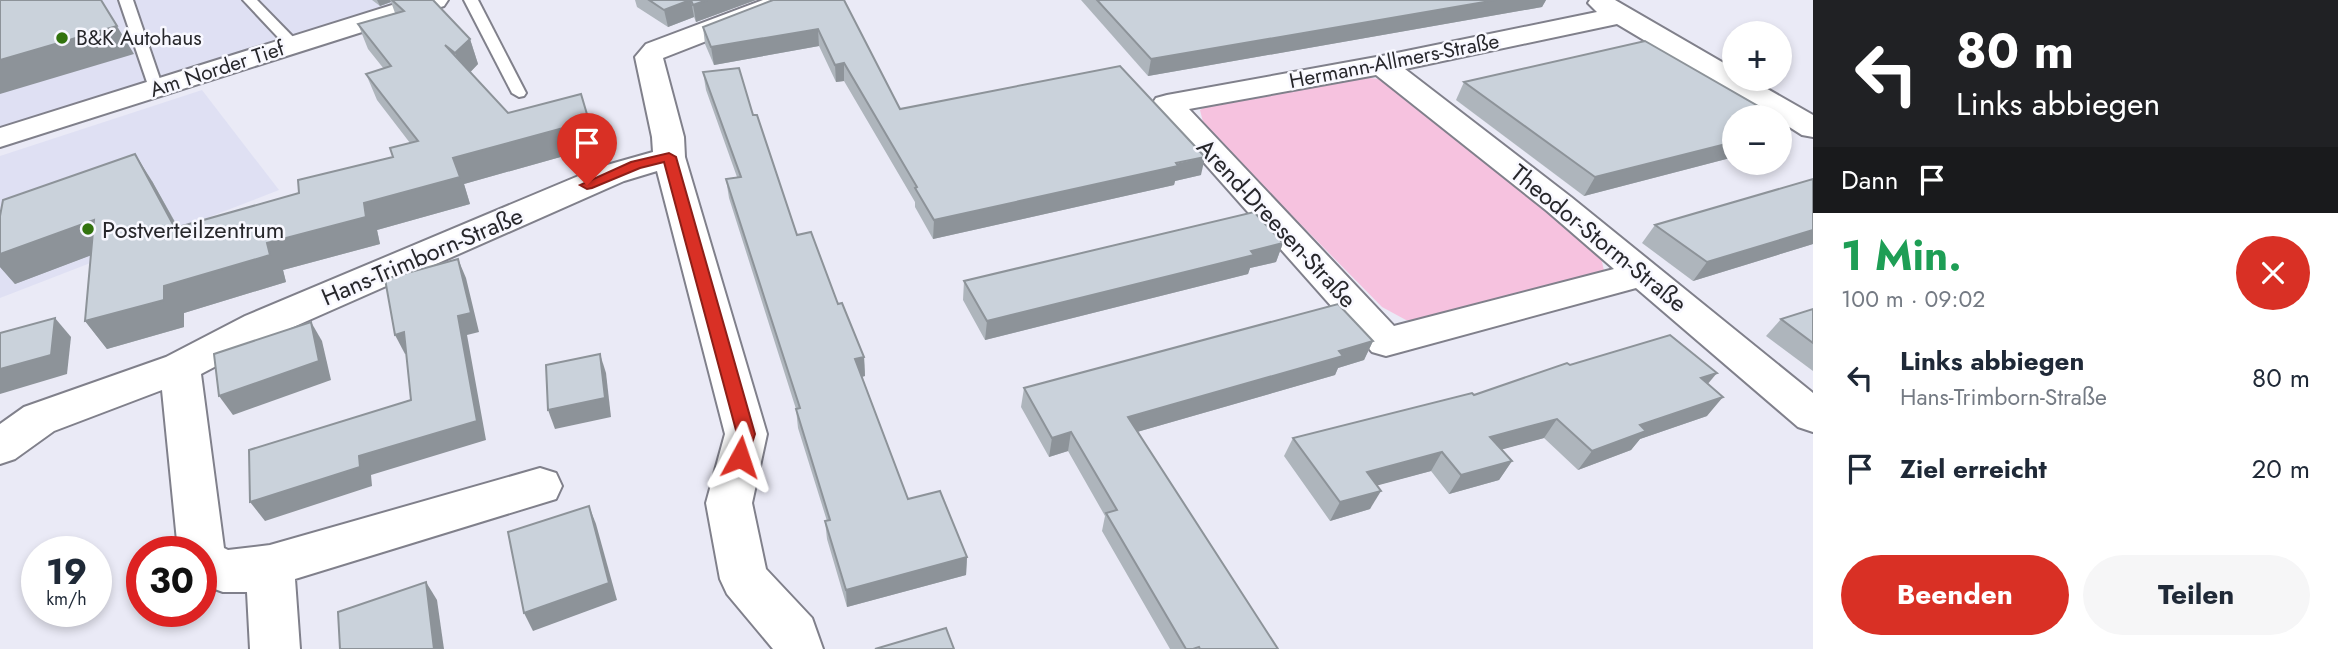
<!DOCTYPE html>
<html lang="de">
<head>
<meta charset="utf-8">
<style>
  body { margin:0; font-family:Jost,sans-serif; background:#f6f6f7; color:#1f2937; height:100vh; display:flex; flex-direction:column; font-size:26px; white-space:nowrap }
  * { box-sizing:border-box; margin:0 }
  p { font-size:23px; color:#747a83 }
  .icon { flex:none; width:38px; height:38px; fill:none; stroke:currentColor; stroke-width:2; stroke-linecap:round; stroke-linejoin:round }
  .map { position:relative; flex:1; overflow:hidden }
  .panel { display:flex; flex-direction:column; background:#fff; width:525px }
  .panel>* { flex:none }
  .top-card { background:#202124; color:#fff; overflow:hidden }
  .buttons { position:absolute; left:1722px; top:21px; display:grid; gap:14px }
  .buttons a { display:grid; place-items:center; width:70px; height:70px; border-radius:50%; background:#fff; box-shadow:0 4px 10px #0003; font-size:35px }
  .speed { position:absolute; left:21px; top:536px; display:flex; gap:14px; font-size:35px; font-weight:700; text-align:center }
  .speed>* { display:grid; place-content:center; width:91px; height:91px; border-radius:50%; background:#fff; box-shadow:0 4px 10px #0003; line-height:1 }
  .speed small { font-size:18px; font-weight:400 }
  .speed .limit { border:10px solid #d22; background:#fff; color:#111 }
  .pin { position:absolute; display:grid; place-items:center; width:60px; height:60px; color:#fff; margin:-72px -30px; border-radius:50% 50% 50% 0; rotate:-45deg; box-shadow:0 0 7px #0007 }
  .pin .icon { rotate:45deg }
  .me { position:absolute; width:77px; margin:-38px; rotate:5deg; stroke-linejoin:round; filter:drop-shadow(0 0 5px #0008) }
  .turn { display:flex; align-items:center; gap:24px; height:147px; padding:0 28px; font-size:32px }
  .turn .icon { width:91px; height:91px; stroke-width:2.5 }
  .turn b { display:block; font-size:49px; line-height:60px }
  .then { display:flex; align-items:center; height:66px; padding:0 28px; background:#0003; gap:14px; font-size:26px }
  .round { display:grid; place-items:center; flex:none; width:74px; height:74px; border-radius:37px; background:#f6f6f7 }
  .summary { display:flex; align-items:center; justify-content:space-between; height:119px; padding:0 28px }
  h1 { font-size:42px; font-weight:700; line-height:52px; color:#1e9e55 }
  .primary-button { display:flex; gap:14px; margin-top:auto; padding:14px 28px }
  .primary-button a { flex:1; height:80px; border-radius:42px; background:#d93025; color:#fff; font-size:28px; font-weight:700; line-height:80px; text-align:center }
  .primary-button a+a { background:#f6f6f7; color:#1f2937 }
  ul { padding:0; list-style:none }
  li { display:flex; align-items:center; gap:21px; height:91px; padding:0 28px }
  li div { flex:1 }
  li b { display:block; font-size:26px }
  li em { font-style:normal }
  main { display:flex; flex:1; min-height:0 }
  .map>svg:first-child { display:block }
  .built { fill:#dfe0f3 }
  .green { fill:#f6c2df }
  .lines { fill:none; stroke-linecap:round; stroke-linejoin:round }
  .lane-casing { stroke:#80808b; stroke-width:4 }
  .street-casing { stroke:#80808b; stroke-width:4 }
  .lane { fill:#fff; fill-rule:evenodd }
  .street { fill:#fff; fill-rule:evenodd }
  .wall { fill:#aeb5bc }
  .shaded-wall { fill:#8d9399 }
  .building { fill:#cad2db; stroke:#8d9399; stroke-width:2 }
  .route { fill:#d93025; stroke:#8d1f18; stroke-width:2 }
  .poi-dot { fill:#32730e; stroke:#f8f8ff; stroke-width:2.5 }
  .labels { text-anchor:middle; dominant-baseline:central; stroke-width:5; stroke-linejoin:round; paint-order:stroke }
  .far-poi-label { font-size:21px; fill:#27272b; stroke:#f8f8ff; text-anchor:start }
  .far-street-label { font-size:21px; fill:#27272b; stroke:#f8f8ff }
  .street-label { font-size:24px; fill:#27272b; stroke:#f8f8ff }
  .poi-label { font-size:24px; fill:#27272b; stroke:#f8f8ff; text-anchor:start }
</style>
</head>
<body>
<main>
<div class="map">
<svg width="1813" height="649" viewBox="0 0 1813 649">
  <rect width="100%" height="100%" fill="#eaeaf6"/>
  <g class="built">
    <path d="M0,0H416L0,131Z"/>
    <path d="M202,90L279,190L0,298V156Z"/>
  </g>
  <path class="green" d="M1361,77L1379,79L1399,87L1600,252L1604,271L1433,321L1406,320L1382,307L1204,126L1200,110L1209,105Z"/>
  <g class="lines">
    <g class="lane-casing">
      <g id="lane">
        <path d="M119,0H133L163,88L161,91H151L149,88Z"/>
        <path d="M243,0H257L298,42V48H288Z"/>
        <path d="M464,0H478L526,93L524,96L519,97L512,93Z"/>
      </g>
    </g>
    <g class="street-casing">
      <g id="street">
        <path d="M408,0H448L444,6L0,147V128Z"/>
        <path d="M763,0H800L796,6L663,58L684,137L685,157L767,434L752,503L766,569L812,618L823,649H773L727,594L720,579L706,503L725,434L657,171L624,181L273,336L201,374L224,548L228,550L270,545L540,468L556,473L562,486L556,499L295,579L300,649H250L247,592H223L201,584V551H178L162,390L54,431L15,459L0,464V424L24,407L166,357L245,316L600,167L653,152L652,137L635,57L646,44Z"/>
        <path d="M1590,0H1615L1734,69V79H1750L1813,115V137L1802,135L1780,121V117H1773L1617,24L1405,69L1571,197L1813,393V432L1798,427L1636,288L1386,356L1372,352L1152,104L1156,98L1167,95L1382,56L1597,12L1588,3ZM1376,75L1547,211L1614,269L1394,326L1189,109Z"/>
      </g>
    </g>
    <use href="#lane" class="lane"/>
    <use href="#street" class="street"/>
  </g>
  <g class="wall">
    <path d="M372,0H433L470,39L478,64L470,72L508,113L596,147L464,184L470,204L377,230L380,244L283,270L286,282L184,313V327L107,349L85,321L91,255L15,284L0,267V214L152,181L178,227L299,193L393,157L410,143L377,100L366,74L384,69L368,49L358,24L395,13L391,2L380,6Z"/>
    <path d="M635,0H756L696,22L694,17L668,27L637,7Z"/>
    <path d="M844,0L900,109L1201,175L1175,181L1174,185L933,239L915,207V202L844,81L836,82L819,46L714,65L705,44L703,27Z"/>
    <path d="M1081,0H1546L1542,7L1148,76Z"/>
    <path d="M703,72L753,115L797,235L838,304L864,357L865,376L862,377L908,499L967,557L966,575L847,607L827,539L825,521H827L798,428L796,409L729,198L726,179L737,177L706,90Z"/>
    <path d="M1464,82L1734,117V157L1584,196L1456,100Z"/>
    <path d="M1813,179V244L1693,281L1642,243L1655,225Z"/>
    <path d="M1283,243L1276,262L1250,268L1248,274L985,340L963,300L964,281Z"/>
    <path d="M1813,309V371L1766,336L1781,319Z"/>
    <path d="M1373,341L1364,360L1338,368L1335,375L1137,432L1278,649H1170L1102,531L1105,516L1068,451L1049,457L1021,407L1024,388Z"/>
    <path d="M1570,365L1708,384L1707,416L1640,439L1631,450L1578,470L1544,438L1502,449L1512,461L1499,480L1449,494L1431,471L1377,485L1370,509L1330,521L1284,456L1293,438L1474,395Z"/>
  </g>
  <g class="shaded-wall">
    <path d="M101,0L134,54L0,94V60Z"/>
    <path d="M377,0H390L391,2L380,6Z"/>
    <path d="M691,0L694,17L668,27L664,10Z"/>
    <path d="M707,0H756L696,22L693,5Z"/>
    <path d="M1496,0H1546L1542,7L1148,76L1151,59Z"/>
    <path d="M818,29L819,46L714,65L711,47Z"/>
    <path d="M470,39L478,64L464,79L455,53Z"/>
    <path d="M844,63V81L836,82L835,65Z"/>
    <path d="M589,121L596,147L464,184L470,204L377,230L380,244L283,270L286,282L184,313V327L107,349L85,321L164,286L364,203L453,158Z"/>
    <path d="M1734,142V157L1584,196L1595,177Z"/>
    <path d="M135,154L152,181L193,255L175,228Z"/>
    <path d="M1205,157L1201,175L1175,181L1174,185L933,239L934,220Z"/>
    <path d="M0,214L94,220L113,247L15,284L0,267Z"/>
    <path d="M1813,230V244L1693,281L1707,262Z"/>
    <path d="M1283,243L1276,262L1250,268L1248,274L985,340L987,321Z"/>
    <path d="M458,259L466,278L479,332L467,335L486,440L371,475L372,486L265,521L250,502L359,456L477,421L458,316Z"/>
    <path d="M55,318L71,337L67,374L0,394V369Z"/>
    <path d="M311,322L322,341L331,380L233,415L219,396Z"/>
    <path d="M404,332L413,351L405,354L395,335Z"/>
    <path d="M1373,341L1364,360L1338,368L1335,375L1123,436L1128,417Z"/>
    <path d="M600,354L606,373L611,417L555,429L548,410Z"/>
    <path d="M864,357L865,376L856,378L855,359Z"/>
    <path d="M1717,373L1701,392V378Z"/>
    <path d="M1723,397L1707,416L1640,439L1631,450L1578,470L1592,451L1640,425Z"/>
    <path d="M1557,419L1544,438L1478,456L1490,437Z"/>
    <path d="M1071,432L1068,451L1049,457L1052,438Z"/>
    <path d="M1442,452L1431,471L1357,491L1367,472Z"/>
    <path d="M1512,461L1499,480L1449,494L1461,475Z"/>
    <path d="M1381,491L1370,509L1330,521L1340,502Z"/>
    <path d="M589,506L596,524L617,600L533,631L524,613Z"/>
    <path d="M967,557L966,575L847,607L846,590Z"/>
    <path d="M426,582L437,600L444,649H434Z"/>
  </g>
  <g class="building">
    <path d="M0,0H101L117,26L0,60Z"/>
    <path d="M392,0H433L470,39L455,53L445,45L508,113L581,94L589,121L453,158L460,177L364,203L366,217L267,243L270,255L164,286V300L85,321L94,220L0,254V216L3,200L135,154L175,228L299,193L298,180L393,157L390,148L418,141L366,74L391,66L358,24L404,11Z"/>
    <path d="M649,0H690L664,10Z"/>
    <path d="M691,0H707L693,5Z"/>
    <path d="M773,0H844L900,109L1120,66L1205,157L1176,163L1178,166L934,220L915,188L917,187L844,63L835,65L818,29L711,47L703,27Z"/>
    <path d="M1097,0H1496L1151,59Z"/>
    <path d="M1645,41L1777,117H1734V142L1595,177L1464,82Z"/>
    <path d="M739,68L753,115H757L797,235L811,232L838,304L842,303L864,357L855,359L908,499L940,491L967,557L846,590L825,521L830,520L796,409L800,408L726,179L741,177L703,72Z"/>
    <path d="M1813,179V230L1707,262L1655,225Z"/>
    <path d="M1254,212L1283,243L1251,251L1254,255L987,321L964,281Z"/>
    <path d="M458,259L471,313L458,316L477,421L359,456L360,467L250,502L249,450L411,400L404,332L395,335L385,279Z"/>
    <path d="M1338,304L1373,341L1339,351L1343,356L1128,417L1278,649H1200L1199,647L1193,649H1186L1106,513L1117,510L1071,432L1052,438L1024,388Z"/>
    <path d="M1813,309V343L1781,319Z"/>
    <path d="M55,318L51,355L0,369V333Z"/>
    <path d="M311,322L319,361L219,396L214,354Z"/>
    <path d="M1670,335L1717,373L1701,378L1723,397L1640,425L1646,431L1592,451L1557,419L1490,437L1512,461L1461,475L1442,452L1367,472L1381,491L1340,502L1293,438L1472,393L1474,395L1567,363L1570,365Z"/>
    <path d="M600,354L605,398L548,410L546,365Z"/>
    <path d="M589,506L609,583L524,613L508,532Z"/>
    <path d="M426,582L434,649H340L338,612Z"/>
    <path d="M946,628L954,649H875Z"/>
  </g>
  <path class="route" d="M669,153L676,157L755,434L746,462L740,464L734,462L731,457L737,434L664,162L640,168L592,188L587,189L580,185L631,162Z"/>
  <g class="poi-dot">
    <circle cx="62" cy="38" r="7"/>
    <circle cx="88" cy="229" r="7"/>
  </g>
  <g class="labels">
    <g class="far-poi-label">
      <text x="76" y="38">B&amp;K Autohaus</text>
    </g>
    <g class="far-street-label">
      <text transform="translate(1394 61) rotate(-11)">Hermann-Allmers-Straße</text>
      <text transform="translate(217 69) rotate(-18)">Am Norder Tief</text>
    </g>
    <g class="street-label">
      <text transform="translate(1277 223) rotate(47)">Arend-Dreesen-Straße</text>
      <text transform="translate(1599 238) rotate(39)">Theodor-Storm-Straße</text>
      <text transform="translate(422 256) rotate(-23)">Hans-Trimborn-Straße</text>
    </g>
    <g class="poi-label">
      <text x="102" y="229">Postverteilzentrum</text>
    </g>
  </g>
</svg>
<div class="buttons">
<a>+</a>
<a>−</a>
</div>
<div class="speed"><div>19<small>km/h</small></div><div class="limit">30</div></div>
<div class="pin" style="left:587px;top:185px;background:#d93025"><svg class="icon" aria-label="arrive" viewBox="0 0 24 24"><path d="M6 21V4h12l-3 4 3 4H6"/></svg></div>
<svg class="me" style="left:740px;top:457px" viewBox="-20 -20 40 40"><path d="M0-17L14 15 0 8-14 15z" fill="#d93025" stroke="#fff" stroke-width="4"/></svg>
</div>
<section class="panel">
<div class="top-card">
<div class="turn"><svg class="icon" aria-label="left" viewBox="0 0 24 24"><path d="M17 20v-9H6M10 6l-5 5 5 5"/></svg><div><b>80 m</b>Links abbiegen</div></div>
<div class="then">Dann<svg class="icon" aria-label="arrive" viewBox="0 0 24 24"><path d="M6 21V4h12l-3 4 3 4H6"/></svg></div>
</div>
<div class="summary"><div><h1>1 Min.</h1><p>100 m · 09:02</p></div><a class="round" style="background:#d93025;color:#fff"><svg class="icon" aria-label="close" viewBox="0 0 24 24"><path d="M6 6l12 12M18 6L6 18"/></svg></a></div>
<ul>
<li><svg class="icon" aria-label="left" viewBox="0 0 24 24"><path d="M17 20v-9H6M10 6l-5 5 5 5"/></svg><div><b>Links abbiegen</b><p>Hans-Trimborn-Straße</p></div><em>80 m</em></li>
<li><svg class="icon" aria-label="arrive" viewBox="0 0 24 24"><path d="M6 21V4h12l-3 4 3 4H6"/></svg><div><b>Ziel erreicht</b></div><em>20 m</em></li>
</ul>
<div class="primary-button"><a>Beenden</a><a>Teilen</a></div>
</section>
</main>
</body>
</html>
